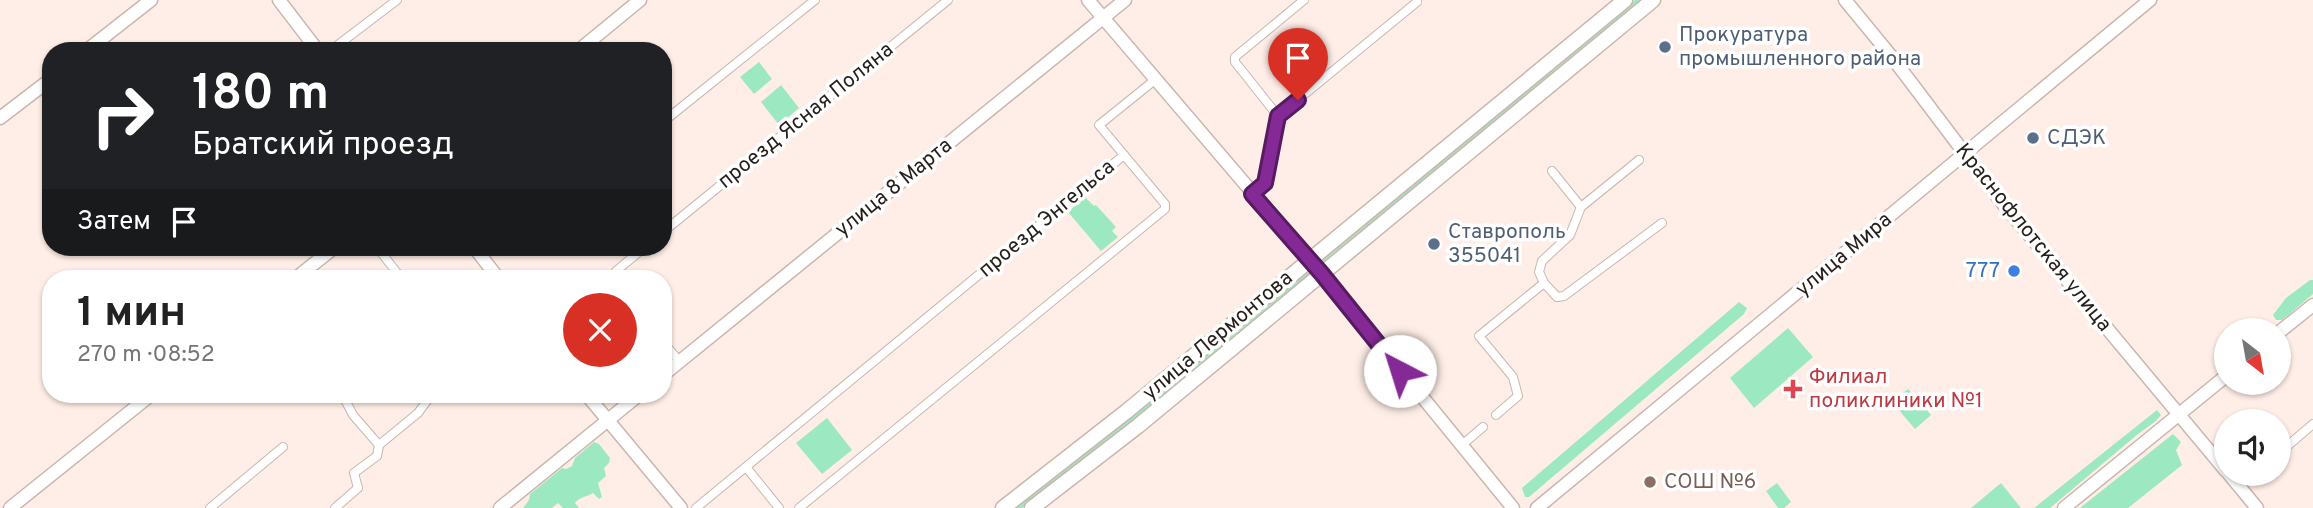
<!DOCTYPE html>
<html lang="ru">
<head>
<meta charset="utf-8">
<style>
  body { margin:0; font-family:Overpass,sans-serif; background:#f2f2f2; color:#222; height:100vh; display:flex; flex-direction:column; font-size:26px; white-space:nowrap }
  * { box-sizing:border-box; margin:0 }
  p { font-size:23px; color:#767676 }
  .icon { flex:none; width:38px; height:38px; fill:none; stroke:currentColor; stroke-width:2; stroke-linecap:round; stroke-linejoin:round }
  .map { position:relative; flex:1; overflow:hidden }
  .drawer { position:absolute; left:42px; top:270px; width:630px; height:133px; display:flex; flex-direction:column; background:#fff; border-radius:28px; box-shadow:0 2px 5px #0004 }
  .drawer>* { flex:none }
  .guide { position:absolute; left:42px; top:42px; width:630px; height:214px; border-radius:28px; box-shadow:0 2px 5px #0004; background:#202124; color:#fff; overflow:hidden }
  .needle { width:46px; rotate:149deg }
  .fabs { position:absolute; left:2214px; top:318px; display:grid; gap:14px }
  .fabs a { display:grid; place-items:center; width:77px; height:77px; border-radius:50%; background:#fff; box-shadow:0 2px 5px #0004; font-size:35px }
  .pin { position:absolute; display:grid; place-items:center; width:60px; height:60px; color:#fff; margin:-72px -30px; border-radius:50% 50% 50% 0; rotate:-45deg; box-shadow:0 0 7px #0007 }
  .pin .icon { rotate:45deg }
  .me { position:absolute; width:77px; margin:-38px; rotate:320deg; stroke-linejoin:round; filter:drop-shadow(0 0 5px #0008) }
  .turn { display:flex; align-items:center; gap:24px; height:147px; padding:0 35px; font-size:32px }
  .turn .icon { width:91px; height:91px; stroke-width:2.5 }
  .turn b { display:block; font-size:49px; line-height:60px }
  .then { display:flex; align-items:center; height:66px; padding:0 35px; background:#0003; gap:14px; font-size:26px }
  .round { display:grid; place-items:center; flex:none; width:74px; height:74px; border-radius:37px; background:#f2f2f2 }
  .head { display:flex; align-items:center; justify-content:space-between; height:119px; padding:0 35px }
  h1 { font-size:42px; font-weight:700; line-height:52px }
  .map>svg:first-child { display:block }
  .green { fill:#9ce9c1 }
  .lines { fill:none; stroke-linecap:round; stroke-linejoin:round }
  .street-casing { stroke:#cab6ae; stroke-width:10 }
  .secondary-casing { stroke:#cab6ae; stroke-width:15 }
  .primary-casing { stroke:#cab6ae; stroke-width:17 }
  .street { stroke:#fff; stroke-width:8 }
  .secondary { stroke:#fff; stroke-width:12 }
  .primary { stroke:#fff; stroke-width:14 }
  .route-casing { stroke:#561b61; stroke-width:18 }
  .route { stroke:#842995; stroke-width:12 }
  .service-dot { fill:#5c6f8a; stroke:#fff; stroke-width:2.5 }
  .shop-dot { fill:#3f7fe0; stroke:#fff; stroke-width:2.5 }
  .health-dot { fill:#e0444e; stroke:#fff; stroke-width:2.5 }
  .education-dot { fill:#8d6e63; stroke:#fff; stroke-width:2.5 }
  .labels { text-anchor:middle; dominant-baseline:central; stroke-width:7; stroke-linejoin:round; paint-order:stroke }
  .service-label { font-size:21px; fill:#4e5e75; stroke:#fff; text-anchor:start }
  .street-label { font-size:21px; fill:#251e1b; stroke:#fff }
  .shop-label { font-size:21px; fill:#366cbe; stroke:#fff; text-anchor:end }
  .health-label { font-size:21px; fill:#be3a42; stroke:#fff; text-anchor:start }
  .education-label { font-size:21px; fill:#785e54; stroke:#fff; text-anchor:start }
</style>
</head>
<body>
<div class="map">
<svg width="2313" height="508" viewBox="0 0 2313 508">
  <rect width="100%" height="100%" fill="#ffeee7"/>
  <g class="green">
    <path d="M1635,0H1643L1323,262L1322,258Z"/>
    <path d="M759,62L772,79L754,94L740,77Z"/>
    <path d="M781,85L799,108L779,125L761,102Z"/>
    <path d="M1085,197L1094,206L1096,205L1116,227L1112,231L1118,237L1101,251L1068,212Z"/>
    <path d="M1307,271L1310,275L1135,420L1022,508H1013Z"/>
    <path d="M2310,280H2313V294L2282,320H2276L2273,315L2286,298Z"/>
    <path d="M1739,302L1747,308L1744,314L1529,497H1525L1522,488Z"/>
    <path d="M1788,328L1813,357L1754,408L1730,378Z"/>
    <path d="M1908,389L1931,415L1915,429L1892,402Z"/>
    <path d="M2157,410L2161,415L2156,421L2138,434L2050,508H2034Z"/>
    <path d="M827,418L852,450L822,474L796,443Z"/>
    <path d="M2173,434L2181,442L2176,450L2182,465L2128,508H2080Z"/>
    <path d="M594,442L599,444L610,458L609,463L604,468L606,476L598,483L602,497L599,499L593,493C587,497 579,497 575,503L579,508H563L558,503L552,508H523L529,500L530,494L562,468L566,469L572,466L575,458Z"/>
    <path d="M1777,483L1791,502L1784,508H1778L1766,491Z"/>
    <path d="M2001,483L2021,508H1971Z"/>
  </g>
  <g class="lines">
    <g class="street-casing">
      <g id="street">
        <path d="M1304,0L1235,57V62L1278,116L1417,2"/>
        <path d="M330,51L397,0"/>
        <path d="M663,122L815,0"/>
        <path d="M1124,155L1099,125L1156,79"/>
        <path d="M1552,171L1581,207"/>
        <path d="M1252,194L1265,183L1278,116"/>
        <path d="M663,232L948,0"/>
        <path d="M377,247L401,278"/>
        <path d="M614,278L616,271L645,247"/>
        <path d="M1544,283L1539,272L1542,261L1570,235L1581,207L1639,160"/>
        <path d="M663,342L680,362"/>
        <path d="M342,394L353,415L379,445"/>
        <path d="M1496,415L1518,396L1513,377L1479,336L1544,283L1557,297L1564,296L1662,223"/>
        <path d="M1462,445L1483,427"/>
        <path d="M2278,454L2313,424"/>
        <path d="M746,467L779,508"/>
        <path d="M2238,485L2252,474"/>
        <path d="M210,508L283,447"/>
        <path d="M335,508L358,488L354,473L377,456L379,445L418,413L429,398"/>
        <path d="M696,508L1124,155L1165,204V209L799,508"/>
      </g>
    </g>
    <g class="secondary-casing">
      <g id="secondary">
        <path d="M279,0L318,51"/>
        <path d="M1088,0L1322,274L1513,508"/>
        <path d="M1845,0L1891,56L2000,200L2226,471"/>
        <path d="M86,51L151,0"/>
        <path d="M578,51L640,0"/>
        <path d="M0,118L51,79"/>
        <path d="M474,247L498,278"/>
        <path d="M296,278L335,247"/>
        <path d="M2278,333L2313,305"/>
        <path d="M663,375L1125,0"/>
        <path d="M586,394L681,508"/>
        <path d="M2229,474L2257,508"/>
        <path d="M10,508L152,394"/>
        <path d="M500,508L640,394"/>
        <path d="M1537,508L2150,0"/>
        <path d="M2064,508L2226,376"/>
      </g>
    </g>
    <g class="primary-casing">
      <g id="primary">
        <path d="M1003,508L1127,411L1625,0"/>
        <path d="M1032,508L1138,426L1653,0"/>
      </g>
    </g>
    <use href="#street" class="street"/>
    <use href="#secondary" class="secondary"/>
    <use href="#primary" class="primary"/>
  </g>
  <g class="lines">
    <g class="route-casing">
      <path id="route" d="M1298,100L1278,116L1265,183L1252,194L1322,274L1400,371"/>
    </g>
    <use href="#route" class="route"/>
  </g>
  <g class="service-dot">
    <circle cx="1665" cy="47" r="7"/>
    <circle cx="2033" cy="138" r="7"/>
    <circle cx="1434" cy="244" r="7"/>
  </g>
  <circle class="shop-dot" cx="2014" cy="271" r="7"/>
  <path class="health-dot" d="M1789.5 378.5h7v7h7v7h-7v7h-7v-7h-7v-7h7z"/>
  <circle class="education-dot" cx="1650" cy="482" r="7"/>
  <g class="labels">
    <g class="service-label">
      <text x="1679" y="35">Прокуратура<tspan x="1679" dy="24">промышленного района</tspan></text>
      <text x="2047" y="138">СДЭК</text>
      <text x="1448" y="232">Ставрополь<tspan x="1448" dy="24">355041</tspan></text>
    </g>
    <g class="street-label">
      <text transform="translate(806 116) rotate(-39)">проезд Ясная Поляна</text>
      <text transform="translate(894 188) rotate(-39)">улица 8 Марта</text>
      <text transform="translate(1047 219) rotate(-40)">проезд Энгельса</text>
      <text transform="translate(2033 238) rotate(51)">Краснофлотская улица</text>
      <text transform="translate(1844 255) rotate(-40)">улица Мира</text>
      <text transform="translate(1218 336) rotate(-40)">улица Лермонтова</text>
    </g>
    <g class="shop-label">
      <text x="2000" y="271">777</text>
    </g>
    <g class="health-label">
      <text x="1809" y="377">Филиал<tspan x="1809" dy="24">поликлиники №1</tspan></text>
    </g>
    <g class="education-label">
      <text x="1664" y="482">СОШ №6</text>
    </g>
  </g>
</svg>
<div class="fabs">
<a><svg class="needle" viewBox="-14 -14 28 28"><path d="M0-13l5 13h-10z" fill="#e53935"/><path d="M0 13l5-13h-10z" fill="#767676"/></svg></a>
<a><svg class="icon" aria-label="sound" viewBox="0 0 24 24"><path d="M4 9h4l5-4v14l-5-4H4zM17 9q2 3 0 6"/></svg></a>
</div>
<div class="pin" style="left:1298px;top:100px;background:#d93025"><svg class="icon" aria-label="arrive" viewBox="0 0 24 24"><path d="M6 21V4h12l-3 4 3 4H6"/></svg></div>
<svg class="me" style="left:1400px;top:371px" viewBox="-20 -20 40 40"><circle r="19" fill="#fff"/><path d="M0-13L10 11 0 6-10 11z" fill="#842995"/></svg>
<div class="guide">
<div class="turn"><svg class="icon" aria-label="right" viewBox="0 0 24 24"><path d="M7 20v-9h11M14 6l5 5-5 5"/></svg><div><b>180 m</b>Братский проезд</div></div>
<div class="then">Затем<svg class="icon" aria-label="arrive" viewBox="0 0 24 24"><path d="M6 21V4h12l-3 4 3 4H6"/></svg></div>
</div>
<section class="drawer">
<div class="head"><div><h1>1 мин</h1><p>270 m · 08:52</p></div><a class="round" style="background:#d93025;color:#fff"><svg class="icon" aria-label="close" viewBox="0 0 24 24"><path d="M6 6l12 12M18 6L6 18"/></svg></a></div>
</section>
</div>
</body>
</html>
